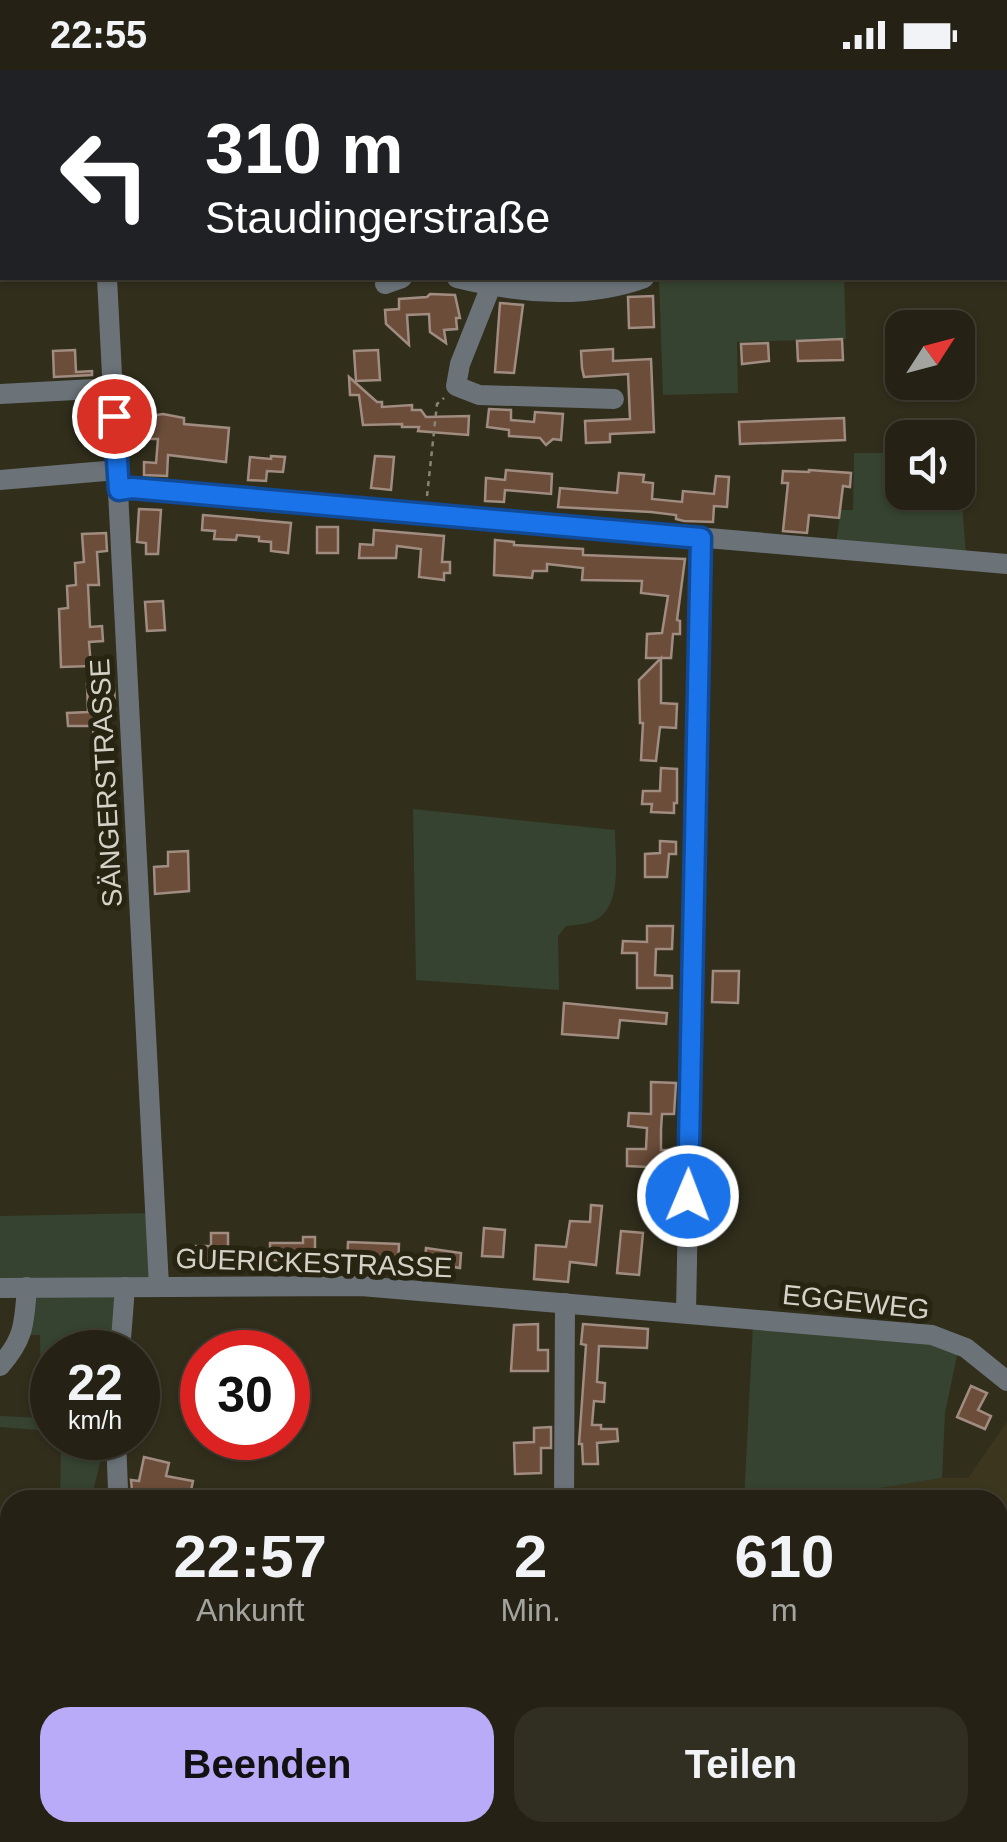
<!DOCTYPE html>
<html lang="de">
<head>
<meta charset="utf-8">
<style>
  body { margin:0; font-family:Helvetica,sans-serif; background:#312f22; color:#f1f3f6; height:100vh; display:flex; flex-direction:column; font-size:38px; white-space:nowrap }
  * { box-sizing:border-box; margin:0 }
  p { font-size:32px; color:#a3a4a0 }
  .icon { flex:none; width:55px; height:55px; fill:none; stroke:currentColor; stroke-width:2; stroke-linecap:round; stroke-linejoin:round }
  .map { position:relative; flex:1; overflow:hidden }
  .sheet { position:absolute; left:0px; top:1420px; width:1008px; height:352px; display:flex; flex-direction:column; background:#252215; border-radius:30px 30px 0 0; box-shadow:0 2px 8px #0004,0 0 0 2px #423f34 }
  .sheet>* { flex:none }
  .guide { position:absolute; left:0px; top:0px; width:1008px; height:210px; box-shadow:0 2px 8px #0004,0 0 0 2px #423f34; background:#202124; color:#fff; overflow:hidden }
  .needle { width:65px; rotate:54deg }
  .tools { position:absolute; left:885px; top:240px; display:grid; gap:20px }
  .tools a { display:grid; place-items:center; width:90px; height:90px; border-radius:20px; background:#252215; box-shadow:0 2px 8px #0004,0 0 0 2px #423f34; font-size:50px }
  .speed { position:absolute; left:30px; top:1260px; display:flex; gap:20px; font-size:50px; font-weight:700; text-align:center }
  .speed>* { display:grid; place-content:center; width:130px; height:130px; border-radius:50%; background:#252215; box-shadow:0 2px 8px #0004,0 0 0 2px #423f34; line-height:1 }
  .speed small { font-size:25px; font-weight:400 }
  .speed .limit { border:15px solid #d22; background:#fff; color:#111 }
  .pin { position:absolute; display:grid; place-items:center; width:85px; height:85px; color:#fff; margin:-42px; border:5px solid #fff; border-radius:50%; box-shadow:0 2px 10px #0007 }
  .me { position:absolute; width:110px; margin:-55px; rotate:1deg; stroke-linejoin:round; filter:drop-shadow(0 0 8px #0008) }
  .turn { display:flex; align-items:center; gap:35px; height:210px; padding:0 40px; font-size:45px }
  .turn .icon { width:130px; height:130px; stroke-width:2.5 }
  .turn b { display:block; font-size:70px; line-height:85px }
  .eta { display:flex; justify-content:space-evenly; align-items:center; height:170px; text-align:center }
  .eta b { font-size:60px; font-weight:700; line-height:70px }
  .primary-button { display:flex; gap:20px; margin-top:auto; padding:20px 40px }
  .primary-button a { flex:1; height:115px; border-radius:30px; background:#b9abf7; color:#111; font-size:40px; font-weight:700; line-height:115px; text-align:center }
  .primary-button a+a { background:#312f22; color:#f1f3f6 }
  .status { display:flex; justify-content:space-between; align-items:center; height:70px; padding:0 50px; background:#252215; direction:ltr }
  .status svg { height:28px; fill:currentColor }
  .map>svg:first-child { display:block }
  .built { fill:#3b361d }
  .green { fill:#354330 }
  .building { fill:#6b4d3a; stroke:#a08c80; stroke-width:2.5 }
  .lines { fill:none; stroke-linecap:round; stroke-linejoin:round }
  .path { stroke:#888677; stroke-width:2.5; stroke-dasharray:5 5; stroke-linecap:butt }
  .minor { stroke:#6b7379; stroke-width:20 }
  .route-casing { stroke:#114b97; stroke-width:25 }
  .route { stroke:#1a73e8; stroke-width:18 }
  .labels { text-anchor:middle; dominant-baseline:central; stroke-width:10; stroke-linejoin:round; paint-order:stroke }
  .street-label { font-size:28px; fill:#d4d2c7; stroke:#272412 }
</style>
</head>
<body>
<div class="status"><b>22:55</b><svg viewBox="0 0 49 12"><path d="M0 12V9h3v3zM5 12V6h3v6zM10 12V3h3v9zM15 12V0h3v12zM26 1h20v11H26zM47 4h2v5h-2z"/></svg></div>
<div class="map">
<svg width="1007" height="1772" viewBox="0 0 1007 1772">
  <rect width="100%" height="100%" fill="#312e1c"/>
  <path class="built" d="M1007,1352V1697L1001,1700L998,1690V1430H807L942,1408H968Z"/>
  <g class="green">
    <path d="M844,208L846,269L737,272L738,323L663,325L659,209Z"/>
    <path d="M958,382L966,483L836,473L841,440H853L854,383H902V422H958Z"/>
    <path d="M413,739L615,760C615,787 624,841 591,852C583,855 573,855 566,856L558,866L559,920L416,910Z"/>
    <path d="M150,1143L151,1210L0,1214V1146Z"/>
    <path d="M34,1223L117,1227L114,1282H52V1361L0,1357V1346L41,1348L40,1265H27Z"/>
    <path d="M753,1255L935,1275L958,1281L945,1343L942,1408L807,1430H744Z"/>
    <path d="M61,1368H106L91,1430H60Z"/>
  </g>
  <g class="building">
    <path d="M430,224L455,225L460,248H456L457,259L444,260L446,273L430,262L429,244L407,245L409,275L386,254L385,240L399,239V229L427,227Z"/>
    <path d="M653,226L654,257L629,258L628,227Z"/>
    <path d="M500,233L523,235L514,303L495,302Z"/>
    <path d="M842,269L843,290L798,291L797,271Z"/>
    <path d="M768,273L769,291L742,294L741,274Z"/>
    <path d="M613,279V291L651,289L654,362L610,364V372L586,373L585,351L630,349L628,304L584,307L582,298L581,281Z"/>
    <path d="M75,280L76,302L92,301V305L54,307L53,281Z"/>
    <path d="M378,280L380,310L356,311L354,281Z"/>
    <path d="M349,307L377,332H382V337L412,335V340H421L426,347L469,346L468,365L418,361L419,357H402V354L363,355L359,325H350Z"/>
    <path d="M489,339L511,340V350L534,352L535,342L563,344L561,370L553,369L546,375L540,368L509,366V360L487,357Z"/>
    <path d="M163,344L184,348V354L229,358L226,392L168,385L167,406L144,405V392L156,393L158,369H148L149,346Z"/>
    <path d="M844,348L845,370L740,374L739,352Z"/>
    <path d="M271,386L285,387L283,402L267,401L266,411L248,410L250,387L271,389Z"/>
    <path d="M375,386L394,387L391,420L371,418Z"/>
    <path d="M506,400L552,404L551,424L505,420L504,432L485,431L486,408L505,410Z"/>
    <path d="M809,400L851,403L850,417L843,416L839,448L809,445L807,463L783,461L788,413H782L783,401L809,402Z"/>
    <path d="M619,403L644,405L643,412L653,413L652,429L682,432L683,421L714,424L716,406L729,407L727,437L714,436L713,452L684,451L676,449V445L651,442L558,437L560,418L617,423Z"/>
    <path d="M139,439L161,440L158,484H146V473L137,472Z"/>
    <path d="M203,445L291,453L288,483L271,481V472L259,471V467L237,465L236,470L214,469L215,461L202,460Z"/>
    <rect x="317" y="457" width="21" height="26"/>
    <path d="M374,460L444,466L442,492H450V503H444V510L419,507L421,479L397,476L396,488H359L360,474L373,475Z"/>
    <path d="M106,463L107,481L97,482L99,515H88L90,557L102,556L103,571L89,572L91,596L61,597L59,539L68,538L67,516L76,515L75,493L84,492L82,464Z"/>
    <path d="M495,470L514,472V475L583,479V485L685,489L677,550L680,551V564H673L671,588H646L647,564L662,563L668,526L641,523L642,511L582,510L583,498L547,494V501H533L532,508L494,505Z"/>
    <path d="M163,531L165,560L147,561L145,532Z"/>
    <path d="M661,588V633L677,634L676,658L660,657L656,691L641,690L643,653H640L639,610Z"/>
    <path d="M114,613L115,639H108V675H94L93,656H68L67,643L88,642L87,614Z"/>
    <path d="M661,698L677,699V733H674V743L651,742L652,734H642L643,721H660Z"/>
    <path d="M660,771L676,772V784H669L667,807H645V784L660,783Z"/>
    <path d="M188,781L189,821L155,824L154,797L168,796V782Z"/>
    <path d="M647,856H673L672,879H656L655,905L672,906V918H637V883H622L623,871L647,872Z"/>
    <path d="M713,901H739L738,933L712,932Z"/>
    <path d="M564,933L667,943L666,954L620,950L618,968L562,964Z"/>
    <path d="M651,1012L676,1013L674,1044H662L661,1059V1080H675V1104L648,1103V1097L627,1096V1079H646L647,1058L628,1056L629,1043L651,1044Z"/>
    <path d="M591,1135L602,1136L596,1195L570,1192L568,1212L534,1209L536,1175L566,1177L570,1151L590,1152Z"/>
    <path d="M484,1158L505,1160L503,1187L482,1186Z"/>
    <path d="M621,1161L643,1163L639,1205L617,1203Z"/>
    <path d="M211,1163H228V1193H196V1176H211Z"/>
    <path d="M303,1167H315V1181L303,1182V1190H270V1173H303Z"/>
    <path d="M348,1172L399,1174L398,1196H347Z"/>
    <path d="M426,1178L461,1183L460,1198L453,1197L452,1201L424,1199Z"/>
    <path d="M538,1254V1280H548V1301H511L514,1255Z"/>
    <path d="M583,1254L648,1259L647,1278L599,1276L597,1312L605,1313L604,1332L594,1331L592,1355H601V1359H617L618,1371L597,1373L598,1394H583L582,1374H579L586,1275L581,1274Z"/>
    <path d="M971,1316L987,1323L978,1340L991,1346L985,1359L957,1347Z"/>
    <path d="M551,1357V1378H541V1403L515,1404L514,1373L534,1372V1358Z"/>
    <path d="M144,1387L169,1393L166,1406L193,1411L189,1430L142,1423L141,1430H127L132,1420L131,1410L139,1411Z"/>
  </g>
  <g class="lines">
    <path class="path" d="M427,426L437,334L444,328"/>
    <g class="minor">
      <path d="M91,0V2"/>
      <path d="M407,0L408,2"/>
      <path d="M604,0V2"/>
      <path d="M534,2L540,0"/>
      <path d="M911,2L914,0"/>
      <path d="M107,208L159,1216"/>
      <path d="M457,208C518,223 584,230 644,208"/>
      <path d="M385,214L402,208"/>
      <path d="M491,216L460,294L456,316L479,325L614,329"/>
      <path d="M0,324L113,318"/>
      <path d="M0,410L117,400"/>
      <path d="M119,420L132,418L1007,494"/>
      <path d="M0,1218L361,1216L932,1265L966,1278L1007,1311"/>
      <path d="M686,1242L701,469"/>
      <path d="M120,1282L125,1217"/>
      <path d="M0,1296C25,1268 24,1253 27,1217"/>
      <path d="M116,1368L118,1420"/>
      <path d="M564,1430L565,1233"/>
    </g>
  </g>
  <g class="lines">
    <g class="route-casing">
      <path id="route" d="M114,346L119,420L132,418L701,468L688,1126"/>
    </g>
    <use href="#route" class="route"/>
  </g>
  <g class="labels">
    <g class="street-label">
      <text transform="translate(106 713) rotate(-93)">SÄNGERSTRASSE</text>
      <text transform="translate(314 1193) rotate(2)">GUERICKESTRASSE</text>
      <text transform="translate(856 1232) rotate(6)">EGGEWEG</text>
    </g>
  </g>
</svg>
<div class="tools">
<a><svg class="needle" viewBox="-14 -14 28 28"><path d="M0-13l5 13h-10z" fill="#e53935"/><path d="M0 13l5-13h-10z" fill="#a3a4a0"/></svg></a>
<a><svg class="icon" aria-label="sound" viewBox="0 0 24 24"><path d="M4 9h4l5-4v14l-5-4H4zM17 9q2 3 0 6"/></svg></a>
</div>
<div class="speed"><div>22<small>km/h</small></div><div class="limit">30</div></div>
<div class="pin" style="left:114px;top:346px;background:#d93025"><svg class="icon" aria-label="arrive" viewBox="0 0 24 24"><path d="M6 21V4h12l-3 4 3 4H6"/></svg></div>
<svg class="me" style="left:688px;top:1126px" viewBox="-20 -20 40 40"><circle r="17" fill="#1a73e8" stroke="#fff" stroke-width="3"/><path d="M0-11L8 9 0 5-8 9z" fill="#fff"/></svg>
<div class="guide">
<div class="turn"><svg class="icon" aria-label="left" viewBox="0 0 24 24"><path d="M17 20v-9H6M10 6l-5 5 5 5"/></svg><div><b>310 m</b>Staudingerstraße</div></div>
</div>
<section class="sheet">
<div class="eta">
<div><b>22:57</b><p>Ankunft</p></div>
<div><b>2</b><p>Min.</p></div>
<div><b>610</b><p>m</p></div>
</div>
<div class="primary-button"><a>Beenden</a><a>Teilen</a></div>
</section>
</div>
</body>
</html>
